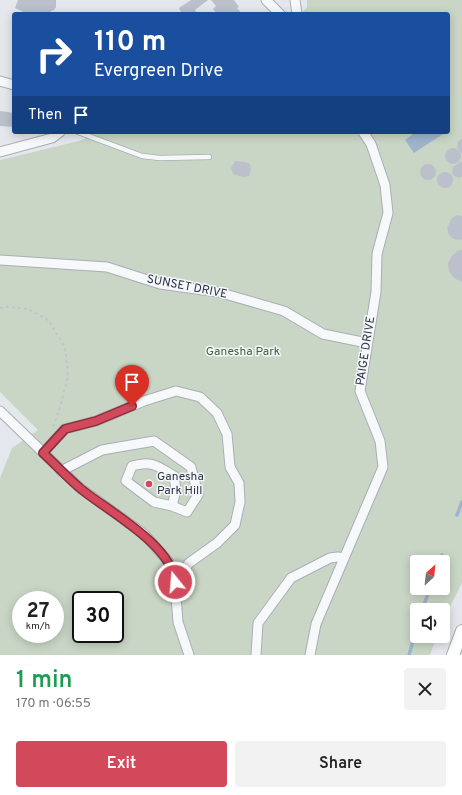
<!DOCTYPE html>
<html lang="en">
<head>
<meta charset="utf-8">
<style>
  body { margin:0; font-family:Overpass,sans-serif; background:#f2f2f2; color:#222; height:100vh; display:flex; flex-direction:column; font-size:15px; white-space:nowrap }
  * { box-sizing:border-box; margin:0 }
  p { font-size:13px; color:#767676 }
  .icon { flex:none; width:22px; height:22px; fill:none; stroke:currentColor; stroke-width:2; stroke-linecap:round; stroke-linejoin:round }
  .map { position:relative; height:655px; overflow:hidden }
  .side { display:flex; flex-direction:column; background:#fff; flex:1 }
  .side>* { flex:none }
  .top-card { position:absolute; left:12px; top:12px; width:438px; height:122px; border-radius:4px; box-shadow:0 2px 10px #0003; background:#1a4fa0; color:#fff; overflow:hidden }
  .needle { width:26px; rotate:27deg }
  .tools { position:absolute; left:410px; top:555px; display:grid; gap:8px }
  .tools a { display:grid; place-items:center; width:40px; height:40px; border-radius:4px; background:#fff; box-shadow:0 2px 10px #0003; font-size:20px }
  .speed { position:absolute; left:12px; top:591px; display:flex; gap:8px; font-size:20px; font-weight:700; text-align:center }
  .speed>* { display:grid; place-content:center; width:52px; height:52px; border-radius:50%; background:#fff; box-shadow:0 2px 10px #0003; line-height:1 }
  .speed small { font-size:10px; font-weight:400 }
  .speed .limit { border:2px solid #111; border-radius:6px; background:#fff; color:#111 }
  .pin { position:absolute; display:grid; place-items:center; width:34px; height:34px; color:#fff; margin:-41px -17px; border-radius:50% 50% 50% 0; rotate:-45deg; box-shadow:0 0 4px #0007 }
  .pin .icon { rotate:45deg }
  .me { position:absolute; width:44px; margin:-22px; rotate:343deg; stroke-linejoin:round; filter:drop-shadow(0 0 3px #0008) }
  .turn { display:flex; align-items:center; gap:14px; height:84px; padding:0 16px; font-size:18px }
  .turn .icon { width:52px; height:52px; stroke-width:2.5 }
  .turn b { display:block; font-size:28px; line-height:34px }
  .then { display:flex; align-items:center; height:38px; padding:0 16px; background:#0003; gap:8px; font-size:15px }
  .round { display:grid; place-items:center; flex:none; width:42px; height:42px; border-radius:4px; background:#f2f2f2 }
  .headline { display:flex; align-items:center; justify-content:space-between; height:68px; padding:0 16px }
  h1 { font-size:24px; font-weight:600; line-height:30px; color:#1e9e55 }
  .cta { display:flex; gap:8px; margin-top:auto; padding:8px 16px }
  .cta a { flex:1; height:46px; border-radius:4px; background:#d1495b; color:#fff; font-size:16px; font-weight:600; line-height:46px; text-align:center }
  .cta a+a { background:#f2f2f2; color:#222 }
  .map>svg:first-child { display:block }
  .green { fill:#c9d6c5; fill-rule:evenodd }
  .water { fill:#9fb4cc }
  .lines { fill:none; stroke-linecap:round; stroke-linejoin:round }
  .stream { stroke:#9fb4cc; stroke-width:3.5 }
  .building { fill:#bbc0ca }
  .service-casing { stroke:#a9aeb7; stroke-width:6 }
  .minor-casing { stroke:#a9aeb7; stroke-width:11 }
  .secondary-casing { stroke:#a9aeb7; stroke-width:14 }
  .path { stroke:#c2c5cb; stroke-width:2; stroke-dasharray:3 3; stroke-linecap:butt }
  .service { stroke:#f7f8fa; stroke-width:4.5 }
  .minor { stroke:#f7f8fa; stroke-width:9 }
  .secondary { stroke:#fff; stroke-width:12 }
  .route-casing { stroke:#882f3b; stroke-width:10 }
  .route { stroke:#d1495b; stroke-width:7 }
  .poi-dot { fill:#d1495b; stroke:#f4f6f9; stroke-width:1.5 }
  .labels { text-anchor:middle; dominant-baseline:central; stroke-width:3; stroke-linejoin:round; paint-order:stroke }
  .street-label { font-size:12px; fill:#2b3445; stroke:#f4f6f9 }
  .park-label { font-size:12px; fill:#3f6138; stroke:#f4f6f9 }
  .poi-label { font-size:12px; fill:#2b3445; stroke:#f4f6f9; text-anchor:start }
</style>
</head>
<body>
<div class="map">
<svg width="462" height="655" viewBox="0 0 462 655">
  <rect width="100%" height="100%" fill="#e4e7ec"/>
  <path class="green" d="M307,0H462V583L443,621V610H417V636H437L430,655H0V478L12,448L38,430L0,392V160L79,141L100,132H448V14H300L307,8ZM417,562H443V588H417ZM21,600H55V634H21ZM81,600H115V634H81Z"/>
  <path class="water" d="M412,132H446L414,153L405,140L413,134Z"/>
  <g class="lines">
    <g class="stream">
      <path d="M457,515L462,502"/>
      <path d="M439,562L442,555"/>
      <path d="M422,610L430,588"/>
      <path d="M409,655L417,627"/>
    </g>
  </g>
  <g class="building">
    <path d="M18,0H56V7L54,10L51,11L50,14H28L15,8Z"/>
    <path d="M191,0H208L195,10L196,12L193,14H182L179,8Z"/>
    <path d="M211,0H234L239,7L237,8L241,13L239,14H217L213,9L216,6Z"/>
    <path d="M0,111L14,113V127L0,126Z"/>
    <path d="M462,139V154L457,147L458,141Z"/>
    <circle cx="453" cy="156" r="8"/>
    <path d="M235,161L246,162L250,164L251,169L249,176L243,177L233,174L231,168Z"/>
    <path d="M462,161V176L460,178L454,176L452,173L453,167Z"/>
    <circle cx="428" cy="172" r="8"/>
    <circle cx="445" cy="180" r="8"/>
    <path d="M457,215L462,216V239L460,240L454,239L449,235L447,228L452,218Z"/>
    <path d="M459,250H462V282L454,278L449,271L448,263L452,256Z"/>
  </g>
  <g class="lines">
    <g class="service-casing">
      <path id="service" d="M78,132L142,156L160,158L209,157"/>
    </g>
    <g class="minor-casing">
      <g id="minor">
        <path d="M266,0L280,14"/>
        <path d="M295,0L297,14"/>
        <path d="M0,81L14,85"/>
        <path d="M0,152L52,138L60,132"/>
        <path d="M0,260L107,267L160,284L218,292L284,311L323,334L367,343"/>
        <path d="M0,411L80,488L144,534L168,561L174,573L178,622L189,655"/>
        <path d="M43,453L65,429L96,421L144,401L176,391L200,397L217,413L227,434L230,467L239,483L240,502L235,525L217,543L189,563L175,582"/>
        <path d="M61,471L102,450L154,441L191,467L198,495L187,512L172,506L154,502L126,481L132,466C152,460 157,466 174,476L176,490L172,506"/>
        <path d="M256,655L258,623L291,578L330,558L338,557L344,558"/>
        <path d="M310,655L316,624L383,467L380,441L360,391L376,292L377,254L388,213L385,185L371,144L363,132"/>
      </g>
    </g>
    <g class="secondary-casing">
      <path id="secondary" d="M453,655L462,631"/>
    </g>
    <path class="path" d="M0,308L6,307L28,309L48,320L65,347L68,376L60,407L53,427"/>
    <use href="#service" class="service"/>
    <use href="#minor" class="minor"/>
    <use href="#secondary" class="secondary"/>
  </g>
  <g class="lines">
    <g class="route-casing">
      <path id="route" d="M132,406L96,421L65,429L43,453C56,465 68,478 81,489C108,511 172,545 175,582"/>
    </g>
    <use href="#route" class="route"/>
  </g>
  <circle class="poi-dot" cx="149" cy="484" r="4"/>
  <g class="labels">
    <g class="street-label">
      <text transform="translate(187 287) rotate(11)">SUNSET DRIVE</text>
      <text transform="translate(366 351) rotate(-81)">PAIGE DRIVE</text>
    </g>
    <g class="park-label">
      <text x="243" y="352">Ganesha Park</text>
    </g>
    <g class="poi-label">
      <text x="157" y="477">Ganesha<tspan x="157" dy="14">Park Hill</tspan></text>
    </g>
  </g>
</svg>
<div class="tools">
<a><svg class="needle" viewBox="-14 -14 28 28"><path d="M0-13l5 13h-10z" fill="#e53935"/><path d="M0 13l5-13h-10z" fill="#767676"/></svg></a>
<a><svg class="icon" aria-label="sound" viewBox="0 0 24 24"><path d="M4 9h4l5-4v14l-5-4H4zM17 9q2 3 0 6"/></svg></a>
</div>
<div class="speed"><div>27<small>km/h</small></div><div class="limit">30</div></div>
<div class="pin" style="left:132px;top:406px;background:#d93025"><svg class="icon" aria-label="arrive" viewBox="0 0 24 24"><path d="M6 21V4h12l-3 4 3 4H6"/></svg></div>
<svg class="me" style="left:175px;top:582px" viewBox="-20 -20 40 40"><circle r="17" fill="#d1495b" stroke="#fff" stroke-width="3"/><path d="M0-11L8 9 0 5-8 9z" fill="#fff"/></svg>
<div class="top-card">
<div class="turn"><svg class="icon" aria-label="right" viewBox="0 0 24 24"><path d="M7 20v-9h11M14 6l5 5-5 5"/></svg><div><b>110 m</b>Evergreen Drive</div></div>
<div class="then">Then<svg class="icon" aria-label="arrive" viewBox="0 0 24 24"><path d="M6 21V4h12l-3 4 3 4H6"/></svg></div>
</div>
</div>
<section class="side">
<div class="headline"><div><h1>1 min</h1><p>170 m · 06:55</p></div><a class="round"><svg class="icon" aria-label="close" viewBox="0 0 24 24"><path d="M6 6l12 12M18 6L6 18"/></svg></a></div>
<div class="cta"><a>Exit</a><a>Share</a></div>
</section>
</body>
</html>
